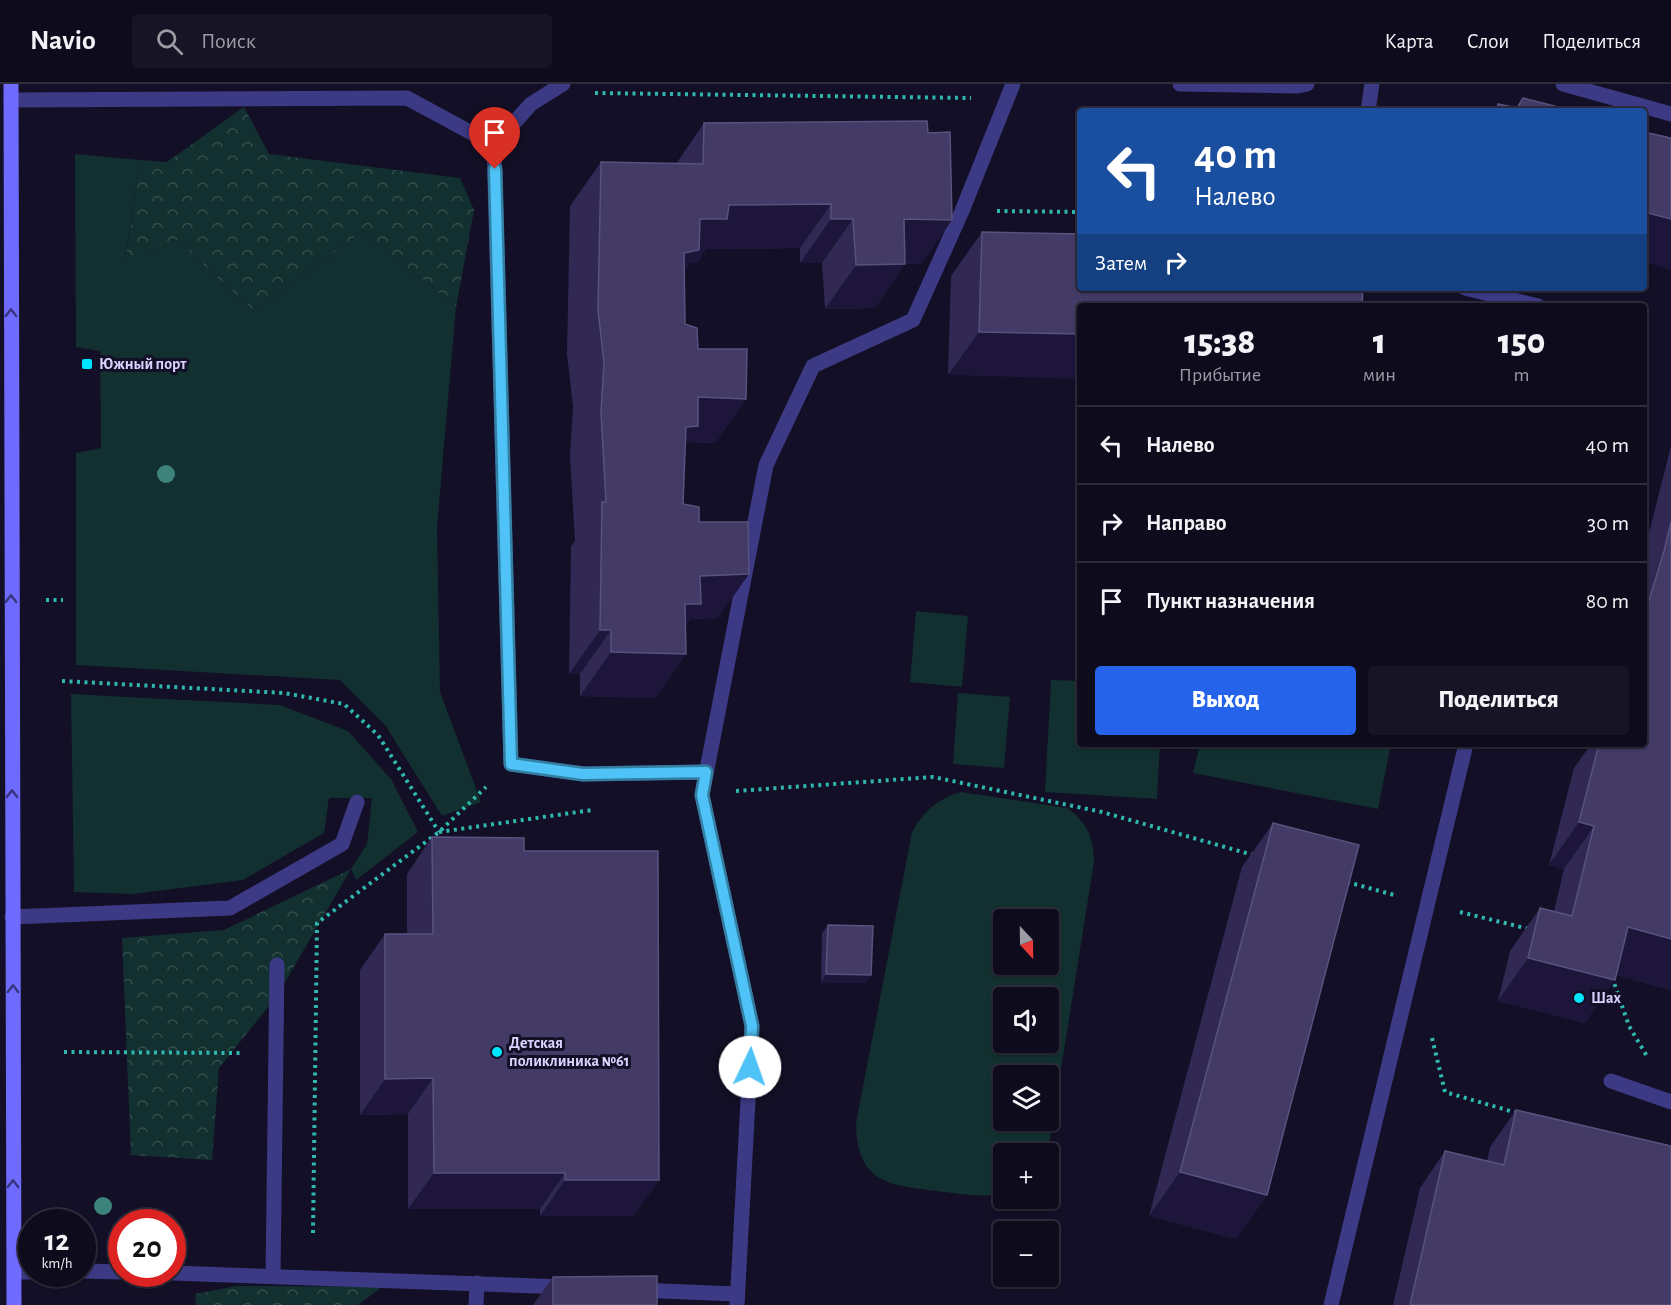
<!DOCTYPE html>
<html lang="ru">
<head>
<meta charset="utf-8">
<style>
  body { margin:0; font-family:"Alegreya Sans",sans-serif; background:#171425; color:#f1f3f6; height:100vh; display:flex; flex-direction:column; font-size:22px; white-space:nowrap }
  * { box-sizing:border-box; margin:0 }
  p { font-size:20px; color:#9b9ba3 }
  .icon { flex:none; width:33px; height:33px; fill:none; stroke:currentColor; stroke-width:2; stroke-linecap:round; stroke-linejoin:round }
  .map { position:relative; flex:1; overflow:hidden }
  .drawer { position:absolute; left:1077px; top:219px; width:570px; height:444px; display:flex; flex-direction:column; background:#0e0b1c; border-radius:6px; box-shadow:0 2px 4px #0004,0 0 0 2px #2e2b3b }
  .drawer>* { flex:none }
  .banner { position:absolute; left:1077px; top:24px; width:570px; height:183px; border-radius:6px; box-shadow:0 2px 4px #0004,0 0 0 2px #2e2b3b; background:#1a4fa0; color:#fff; overflow:hidden }
  .needle { width:39px; rotate:158deg }
  .fabs { position:absolute; left:993px; top:825px; display:grid; gap:12px }
  .fabs a { display:grid; place-items:center; width:66px; height:66px; border-radius:6px; background:#0e0b1c; box-shadow:0 2px 4px #0004,0 0 0 2px #2e2b3b; font-size:30px }
  .speed { position:absolute; left:18px; top:1125px; display:flex; gap:12px; font-size:30px; font-weight:700; text-align:center }
  .speed>* { display:grid; place-content:center; width:78px; height:78px; border-radius:50%; background:#0e0b1c; box-shadow:0 2px 4px #0004,0 0 0 2px #2e2b3b; line-height:1 }
  .speed small { font-size:15px; font-weight:400 }
  .speed .limit { border:9px solid #d22; background:#fff; color:#111 }
  .pin { position:absolute; display:grid; place-items:center; width:51px; height:51px; color:#fff; margin:-62px -26px; border-radius:50% 50% 50% 0; rotate:-45deg; box-shadow:0 0 6px #0007 }
  .pin .icon { rotate:45deg }
  .me { position:absolute; width:66px; margin:-33px; rotate:3deg; stroke-linejoin:round; filter:drop-shadow(0 0 4px #0008) }
  .turn { display:flex; align-items:center; gap:21px; height:126px; padding:0 18px; font-size:27px }
  .turn .icon { width:78px; height:78px; stroke-width:2.5 }
  .turn b { display:block; font-size:42px; line-height:51px }
  .then { display:flex; align-items:center; height:57px; padding:0 18px; background:#0003; gap:12px; font-size:22px }
  .eta { display:flex; justify-content:space-evenly; align-items:center; height:102px; text-align:center }
  .eta b { font-size:36px; font-weight:800; line-height:42px }
  .button { display:flex; gap:12px; margin-top:auto; padding:12px 18px }
  .button a { flex:1; height:69px; border-radius:6px; background:#2563eb; color:#fff; font-size:24px; font-weight:800; line-height:69px; text-align:center }
  .button a+a { background:#171425; color:#f1f3f6 }
  ul { padding:0; list-style:none }
  li { display:flex; align-items:center; gap:18px; height:78px; padding:0 18px; border-top:2px solid #2e2b3b }
  li div { flex:1 }
  li b { display:block; font-size:22px }
  li em { font-style:normal }
  header { display:flex; align-items:center; gap:36px; box-sizing:border-box; height:84px; padding:0 30px; background:#0e0b1c; border-bottom:2px solid #2e2b3b }
  header strong { font-size:28px }
  nav { display:flex; gap:33px; margin-inline-start:auto; font-size:21px }
  .search { width:420px; height:54px; background:#171425; display:flex; align-items:center; gap:15px; box-sizing:border-box; padding:0 21px; border-radius:6px; color:#9b9ba3; font-size:22px }
  .map>svg:first-child { display:block }
  .green { fill:#12302f; fill-rule:evenodd }
  .forest { fill:url(#forest-crowns) }
  .lines { fill:none; stroke-linecap:round; stroke-linejoin:round }
  .path { stroke:#2fb8b0; stroke-width:4; stroke-dasharray:3 4.5; stroke-linecap:butt }
  .lane { stroke:#3d3a85; stroke-width:15 }
  .secondary { stroke:#6f6bff; stroke-width:15 }
  .tree { fill:#3d827b }
  .wall { fill:#312854 }
  .shaded-wall { fill:#1d163a }
  .building { fill:#433a66; stroke:#5a527e; stroke-width:1.5 }
  .oneway { stroke:#38347d }
  .route-casing { stroke:#337fa1; stroke-width:15 }
  .route { stroke:#4fc3f7; stroke-width:10 }
  .poi-dot { fill:#00e5ff; stroke:#130f26; stroke-width:2 }
  .labels { text-anchor:middle; dominant-baseline:central; stroke-width:6; stroke-linejoin:round; paint-order:stroke }
  .poi-label { font-size:16px; font-weight:bold; fill:#d9d4ff; stroke:#130f26; text-anchor:start }
</style>
</head>
<body>
<header>
<strong>Navio</strong>
<div class="search"><svg class="icon" aria-label="search" viewBox="0 0 24 24"><circle cx="10" cy="10" r="6"/><path d="M15 15l6 6"/></svg>Поиск</div>
<nav><a>Карта</a><a>Слои</a><a>Поделиться</a></nav>
</header>
<div class="map">
<svg width="1671" height="1221" viewBox="0 0 1671 1221">
  <defs>
    <pattern id="forest-crowns" width="20" height="18" patternUnits="userSpaceOnUse" patternTransform="scale(1.5)"><rect width="20" height="18" fill="#12302f"/><path d="M2 6a3 3 0 1 1 6 0M12 15a3 3 0 1 1 6 0" fill="none" stroke="#344d4e"/></pattern>
  </defs>
  <rect width="100%" height="100%" fill="#130f26"/>
  <g class="green">
    <path d="M75,70L140,76L125,178L177,156L254,227L363,147L456,223L437,443L440,608L481,718L442,732L385,641L340,596L76,581V369L101,364L100,267L76,263Z"/>
    <path d="M916,527L968,532L962,603L910,598Z"/>
    <path d="M1051,596L1080,597V660H1160L1157,715L1045,708Z"/>
    <path d="M958,609L1010,613L1004,684L953,680Z"/>
    <path d="M71,610L280,621L348,647L391,695L418,748L356,796L351,785L367,760L372,714H329L324,749L243,796L133,810L74,808Z"/>
    <path d="M1200,660H1391L1378,725L1193,689Z"/>
    <path d="M961,708L1067,724C1087,738 1094,754 1094,778L1048,1067L1047,1069L1004,1070L1003,1108C983,1115 965,1110 944,1108C893,1101 857,1103 856,1039L912,748C924,727 937,715 961,708ZM1004,836H1048V880H1004ZM1004,914H1048V958H1004ZM1004,992H1048V1036H1004Z"/>
  </g>
  <g class="forest">
    <path d="M244,23L269,70L460,94L474,126L456,223L363,147L254,227L177,156L125,179L140,76L167,78Z"/>
    <path d="M351,785L277,912L219,984L212,1076L131,1071L122,854L224,846Z"/>
    <path d="M236,1202L382,1203L358,1221H196L195,1210Z"/>
  </g>
  <g class="lines">
    <g class="path">
      <path d="M595,9L971,14"/>
      <path d="M997,127L1080,128"/>
      <path d="M46,516H63"/>
      <path d="M62,597L284,609L344,620L378,651L439,748"/>
      <path d="M736,707L933,693L1102,728L1253,771"/>
      <path d="M439,748L592,726"/>
      <path d="M1347,798L1394,811"/>
      <path d="M1460,828L1529,845"/>
      <path d="M1612,893L1629,942L1648,974"/>
      <path d="M1432,954L1445,1008L1517,1029"/>
      <path d="M64,968L242,969"/>
      <path d="M313,1149L317,839L439,748L486,703"/>
    </g>
    <g class="lane">
      <path d="M563,0L531,20L494,61L511,680L583,690L706,688"/>
      <path d="M1180,0L1296,2L1307,0"/>
      <path d="M1563,0L1671,30"/>
      <path d="M11,16L407,14L494,61"/>
      <path d="M1368,27L1372,0"/>
      <path d="M1465,204L1538,222"/>
      <path d="M12,833L230,824L342,760L357,718"/>
      <path d="M1611,997L1671,1018"/>
      <path d="M82,1187L122,1188"/>
      <path d="M14,1188H32"/>
      <path d="M172,1189L565,1203"/>
      <path d="M273,1192L277,881"/>
      <path d="M637,1206L737,1210"/>
      <path d="M476,1221L477,1199"/>
      <path d="M737,1221L752,942L702,711L766,381L813,282L913,236L962,127L1013,0"/>
      <path d="M1331,1221L1466,660"/>
    </g>
    <path class="secondary" d="M11,0L14,1221"/>
  </g>
  <g class="tree">
    <circle cx="166" cy="390" r="9"/>
    <circle cx="103" cy="1122" r="9"/>
  </g>
  <g class="wall">
    <path d="M704,39L928,49L952,136L921,180H905L875,224L825,225L822,179H800V164L706,165L697,179H690L684,188L685,240L698,265L746,315L715,359L687,358L685,360L683,420L699,438L718,534L690,535L685,542L686,570L655,614L580,612V590H569L571,462L575,457L570,372L573,323L567,270L570,122L601,78L676,80Z"/>
    <path d="M982,148L1362,222L948,291L951,192Z"/>
    <path d="M1671,362V906L1616,891L1585,939L1498,917L1510,867L1540,824L1554,827L1564,785L1549,781L1574,684L1591,660H1644V469Z"/>
    <path d="M1273,739L1267,1111L1236,1155L1149,1132L1242,783Z"/>
    <path d="M432,753L524,767L634,1132H540V1125H408V1030L360,1031V886L385,850H407V790Z"/>
    <path d="M828,841L871,891L865,899H821L822,849Z"/>
    <path d="M1516,1026L1671,1221H1393L1420,1104L1445,1067L1487,1077L1490,1063Z"/>
    <path d="M553,1193L657,1221H533Z"/>
  </g>
  <g class="shaded-wall">
    <path d="M831,120L800,164L706,165L697,179H690L669,210L653,213L700,135L729,121Z"/>
    <path d="M1644,128L1671,135V186L1644,178Z"/>
    <path d="M831,135H853L822,179H800Z"/>
    <path d="M904,135L952,136L921,180L873,179Z"/>
    <path d="M905,180L875,224L825,225L856,181Z"/>
    <path d="M979,248L1080,250V295L948,291Z"/>
    <path d="M698,313L746,315L715,359L687,358L667,386Z"/>
    <path d="M749,490L718,534L690,535L670,564H654L700,492Z"/>
    <path d="M600,546H611L580,590H569Z"/>
    <path d="M611,568L686,570L655,614L580,612Z"/>
    <path d="M1579,738L1594,742L1564,785L1549,781Z"/>
    <path d="M1628,843L1671,855V906L1598,886Z"/>
    <path d="M1528,874L1615,896L1585,939L1498,917Z"/>
    <path d="M826,890L871,891L865,899H821Z"/>
    <path d="M433,994L408,1030L360,1031L385,995Z"/>
    <path d="M1180,1088L1267,1111L1236,1155L1149,1132Z"/>
    <path d="M434,1089H565L540,1125H408Z"/>
    <path d="M565,1096H659L634,1132H540Z"/>
  </g>
  <g class="building">
    <path d="M1523,14L1574,27H1497L1498,20L1517,24Z"/>
    <path d="M927,37L928,49L950,48L952,136L904,135L905,180L856,181L853,135H831V120L729,121L727,135H700L699,166L684,169L685,240L697,244L698,265H747L746,315L698,313V342L686,343L683,420L699,423V438H748L749,490L700,492L701,520H685L686,570L611,568V546H600L602,418H606L601,328L604,279L598,226L601,78L703,80L704,39Z"/>
    <path d="M1644,48L1671,54V135L1644,128Z"/>
    <path d="M982,148L1080,150V204H1363L1362,222H1080V250L979,248Z"/>
    <path d="M1671,438V855L1628,843L1615,896L1528,874L1540,824L1572,832L1594,742L1579,738L1599,660H1644V533L1664,467Z"/>
    <path d="M1273,739L1359,761L1267,1111L1180,1088Z"/>
    <path d="M432,753L524,754V767H658L659,1096H565V1089H434L433,994L385,995V850H433Z"/>
    <path d="M828,841L873,842L871,891L826,890Z"/>
    <path d="M1516,1026L1671,1062V1221H1410L1445,1067L1504,1081Z"/>
    <path d="M657,1192V1221H553V1193Z"/>
  </g>
  <defs><path id="oneway-chevron" d="M-2-3.5L2.5 0L-2 3.5" fill="none" stroke-width="1.6" stroke-linecap="round" stroke-linejoin="round" transform="scale(1.5)"/></defs>
  <g class="oneway">
    <use href="#oneway-chevron" transform="translate(11 229) rotate(-90)"/>
    <use href="#oneway-chevron" transform="translate(11 515) rotate(-90)"/>
    <use href="#oneway-chevron" transform="translate(12 710) rotate(-90)"/>
    <use href="#oneway-chevron" transform="translate(13 905) rotate(-90)"/>
    <use href="#oneway-chevron" transform="translate(13 1100) rotate(-90)"/>
  </g>
  <g class="lines">
    <g class="route-casing">
      <path id="route" d="M495,85L511,680L583,690L706,688L702,711L752,942L750,983"/>
    </g>
    <use href="#route" class="route"/>
  </g>
  <g class="poi-dot">
    <rect x="81" y="274" width="12" height="12" rx="3"/>
    <circle cx="1579" cy="914" r="6"/>
    <circle cx="497" cy="968" r="6"/>
  </g>
  <g class="labels">
    <g class="poi-label">
      <text x="99" y="280">Южный порт</text>
      <text x="1591" y="914">Шах</text>
      <text x="509" y="959">Детская<tspan x="509" dy="18">поликлиника №61</tspan></text>
    </g>
  </g>
</svg>
<div class="fabs">
<a><svg class="needle" viewBox="-14 -14 28 28"><path d="M0-13l5 13h-10z" fill="#e53935"/><path d="M0 13l5-13h-10z" fill="#9b9ba3"/></svg></a>
<a><svg class="icon" aria-label="sound" viewBox="0 0 24 24"><path d="M4 9h4l5-4v14l-5-4H4zM17 9q2 3 0 6"/></svg></a>
<a><svg class="icon" aria-label="layers" viewBox="0 0 24 24"><path d="M12 4l9 5-9 5-9-5zM3 14l9 5 9-5"/></svg></a>
<a>+</a>
<a>−</a>
</div>
<div class="speed"><div>12<small>km/h</small></div><div class="limit">20</div></div>
<div class="pin" style="left:495px;top:85px;background:#d93025"><svg class="icon" aria-label="arrive" viewBox="0 0 24 24"><path d="M6 21V4h12l-3 4 3 4H6"/></svg></div>
<svg class="me" style="left:750px;top:983px" viewBox="-20 -20 40 40"><circle r="19" fill="#fff"/><path d="M0-13L10 11 0 6-10 11z" fill="#4fc3f7"/></svg>
<div class="banner">
<div class="turn"><svg class="icon" aria-label="left" viewBox="0 0 24 24"><path d="M17 20v-9H6M10 6l-5 5 5 5"/></svg><div><b>40 m</b>Налево</div></div>
<div class="then">Затем<svg class="icon" aria-label="right" viewBox="0 0 24 24"><path d="M7 20v-9h11M14 6l5 5-5 5"/></svg></div>
</div>
<section class="drawer">
<div class="eta">
<div><b>15:38</b><p>Прибытие</p></div>
<div><b>1</b><p>мин</p></div>
<div><b>150</b><p>m</p></div>
</div>
<ul>
<li><svg class="icon" aria-label="left" viewBox="0 0 24 24"><path d="M17 20v-9H6M10 6l-5 5 5 5"/></svg><div><b>Налево</b></div><em>40 m</em></li>
<li><svg class="icon" aria-label="right" viewBox="0 0 24 24"><path d="M7 20v-9h11M14 6l5 5-5 5"/></svg><div><b>Направо</b></div><em>30 m</em></li>
<li><svg class="icon" aria-label="arrive" viewBox="0 0 24 24"><path d="M6 21V4h12l-3 4 3 4H6"/></svg><div><b>Пункт назначения</b></div><em>80 m</em></li>
</ul>
<div class="button"><a>Выход</a><a>Поделиться</a></div>
</section>
</div>
</body>
</html>
